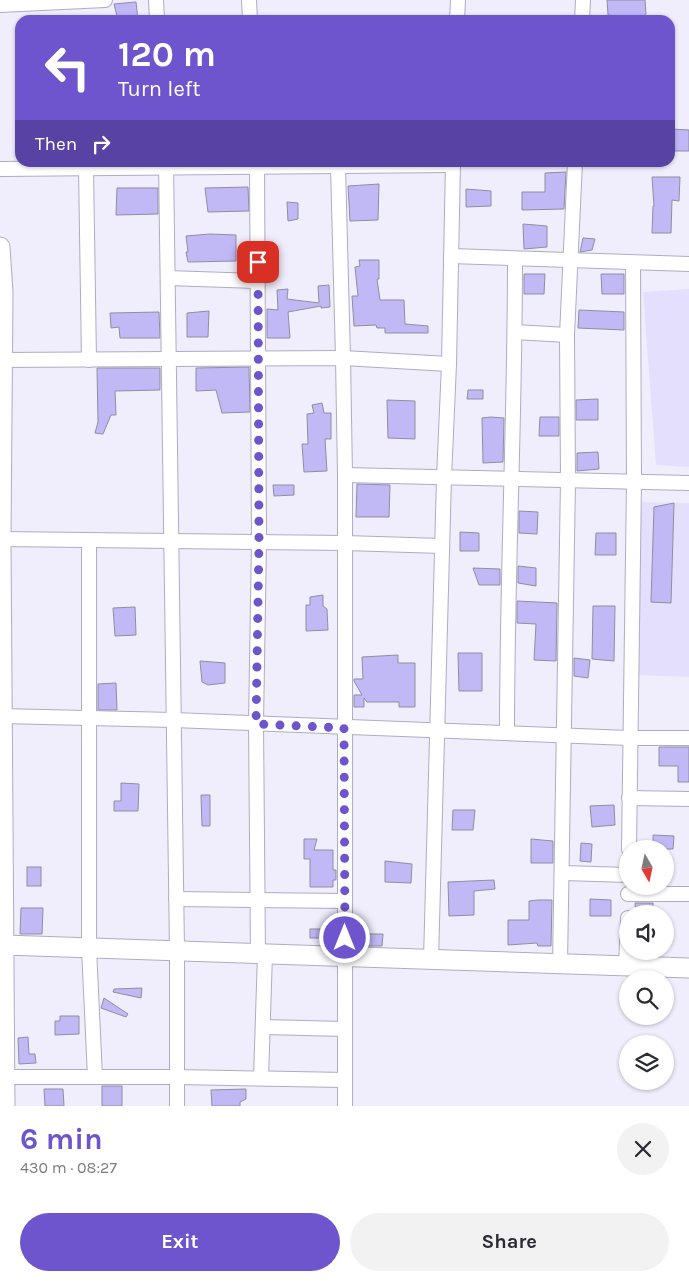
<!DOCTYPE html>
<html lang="en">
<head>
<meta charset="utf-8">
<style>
  body { margin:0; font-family:Karla,sans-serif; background:#f2f2f3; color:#2b2b33; height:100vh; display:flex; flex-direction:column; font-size:19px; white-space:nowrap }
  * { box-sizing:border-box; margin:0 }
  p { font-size:16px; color:#7c7c81 }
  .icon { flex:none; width:28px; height:28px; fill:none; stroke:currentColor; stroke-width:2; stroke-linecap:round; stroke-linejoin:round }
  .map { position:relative; height:1106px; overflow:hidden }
  .panel { display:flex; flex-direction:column; background:#fff; flex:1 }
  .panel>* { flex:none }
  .guide { position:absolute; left:15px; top:15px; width:660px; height:152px; border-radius:15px; box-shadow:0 1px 4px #0004; background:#6e54cd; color:#fff; overflow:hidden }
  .needle { width:32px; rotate:171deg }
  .tools { position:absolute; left:619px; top:840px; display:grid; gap:10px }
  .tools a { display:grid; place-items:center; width:55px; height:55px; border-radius:50%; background:#fff; box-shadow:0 1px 4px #0004; font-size:25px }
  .pin { position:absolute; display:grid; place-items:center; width:42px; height:42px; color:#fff; margin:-21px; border-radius:10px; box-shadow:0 2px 8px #0006 }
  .me { position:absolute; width:55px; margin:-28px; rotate:0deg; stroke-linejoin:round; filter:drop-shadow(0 0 4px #0008) }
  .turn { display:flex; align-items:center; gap:18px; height:105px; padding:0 20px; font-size:22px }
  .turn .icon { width:65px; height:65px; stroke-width:2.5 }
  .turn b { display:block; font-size:35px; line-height:42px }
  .then { display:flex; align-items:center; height:48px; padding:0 20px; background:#0003; gap:10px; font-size:19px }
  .round { display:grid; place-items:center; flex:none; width:52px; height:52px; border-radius:26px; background:#f2f2f3 }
  .overview { display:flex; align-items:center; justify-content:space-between; height:85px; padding:0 20px }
  h1 { font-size:30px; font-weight:700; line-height:38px; color:#6e54cd }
  .cta { display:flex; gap:10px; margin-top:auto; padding:10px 20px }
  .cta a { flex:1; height:58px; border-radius:30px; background:#6e54cd; color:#fff; font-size:20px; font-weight:700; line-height:58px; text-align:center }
  .cta a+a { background:#f2f2f3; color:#2b2b33 }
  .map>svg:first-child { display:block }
  .built { fill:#e3dffd }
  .building { fill:#c1b9f5; stroke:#908da2 }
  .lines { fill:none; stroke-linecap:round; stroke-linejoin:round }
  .street-casing { stroke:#afacc1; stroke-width:16 }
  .secondary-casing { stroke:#afacc1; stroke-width:21 }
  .street { stroke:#fff; stroke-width:14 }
  .secondary { stroke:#fff; stroke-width:19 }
  .route { stroke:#6e54cd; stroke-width:9; stroke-dasharray:0 16.2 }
</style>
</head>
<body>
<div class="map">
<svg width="689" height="1106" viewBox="0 0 689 1106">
  <rect width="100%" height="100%" fill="#f0eefc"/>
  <g class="built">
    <path d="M689,289V467L656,465L643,292Z"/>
    <path d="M635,502L689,503V677L637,675Z"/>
  </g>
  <g class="building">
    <path d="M607,0H645L646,14L641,19L608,15Z"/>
    <path d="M136,2L138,20H118L114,4Z"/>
    <path d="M671,129L689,130V151H670Z"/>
    <path d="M566,172L564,209L522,210V192H545V173Z"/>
    <path d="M652,177H680L679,201L672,200L671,233H652L653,206H654Z"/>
    <path d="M379,184L378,220L350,221L348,186Z"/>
    <path d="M248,187L249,211L208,212L205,188Z"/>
    <path d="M117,188H158V214L116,215Z"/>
    <path d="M466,189L491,191V206L466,207Z"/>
    <path d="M287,202L298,203V219L288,221Z"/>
    <path d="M523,224L547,226V247L524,249Z"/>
    <path d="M210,234L236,235V261L188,262L186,252H188L186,236Z"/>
    <path d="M583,238L595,239L592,250L580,252Z"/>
    <path d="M359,260H379V279H377L380,300H404L405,324L428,326V333H385V328H377L376,325L354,326L352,296H358L355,267L360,266Z"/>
    <path d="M524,274H545L544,294H524Z"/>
    <path d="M601,274H624V294H602Z"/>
    <path d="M329,285L330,307L321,308V306L288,312L290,338H267V309L278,310L277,290L288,289L287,299L319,303L318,286Z"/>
    <path d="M579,310L624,312V330L578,328Z"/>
    <path d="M209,311L208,337H187V313Z"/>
    <path d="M159,312L160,338H120L119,327L111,328L110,313Z"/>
    <path d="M249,367L250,412L222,413L216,390L196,391V368Z"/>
    <path d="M97,368H160V390L115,391L116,415H111L103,434L95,433L98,422Z"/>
    <path d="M468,390H483V399H467Z"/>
    <path d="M598,399V420H576V400Z"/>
    <path d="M387,400L415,401V439L388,438Z"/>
    <path d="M322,403L324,413H331V439H325L327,471L304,472L302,444H308L307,414L314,413L312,405Z"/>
    <path d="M491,417L504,418L503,462L483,463L482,418Z"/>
    <path d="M540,417H559V436H539Z"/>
    <path d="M598,452L599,469L577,471V453Z"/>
    <path d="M357,484L390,485L389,517H356Z"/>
    <path d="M273,485H294V495L274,496Z"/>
    <path d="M674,503L671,603L651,602L654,507Z"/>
    <path d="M519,511L538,512L537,534L519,533Z"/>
    <path d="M460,532L479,533V551H460Z"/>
    <path d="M596,533H616V555H595Z"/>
    <path d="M518,566L536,568V586L518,583Z"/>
    <path d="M473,568L500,569V585H479Z"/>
    <path d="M323,595V606L327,609L328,630L306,631V605H310V597Z"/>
    <path d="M517,601L557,603L556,661L534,660L536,624L517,623Z"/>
    <path d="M593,606H615L614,661L592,659Z"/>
    <path d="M135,607L136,635L115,636L113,608Z"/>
    <path d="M458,653H482V691H459Z"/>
    <path d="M398,655V663H415V707H399V702H367L364,698V707H354V695H362L354,681V679H363L362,657Z"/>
    <path d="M574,658L590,660L588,678L574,676Z"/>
    <path d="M200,661L225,663V683L208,685L202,682Z"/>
    <path d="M116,683L117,710H98V684Z"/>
    <path d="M659,747H689V782H678V766H659Z"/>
    <path d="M121,783L139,784L138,811H114V801H121Z"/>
    <path d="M201,795H210V826H202Z"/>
    <path d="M614,805L615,825L592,827L590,806Z"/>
    <path d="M453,810H475L473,830H452Z"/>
    <path d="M653,835L674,836L673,849H653Z"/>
    <path d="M304,839H317L314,850H333V870H336V880H333V887H310V859H304Z"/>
    <path d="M531,839L553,841V863H531Z"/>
    <path d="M581,843L592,844L591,862L580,861Z"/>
    <path d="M385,861L412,864L411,883L385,882Z"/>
    <rect x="27" y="867" width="14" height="19"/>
    <path d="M494,880L495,889L474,891V915L449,916L448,882Z"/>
    <path d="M590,899L611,900V916H590Z"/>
    <path d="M538,900H552L551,946H538L537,943L508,945V920H529V901Z"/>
    <path d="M635,903H653V914H636Z"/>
    <path d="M21,908H43L42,934H20Z"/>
    <rect x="310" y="929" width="19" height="9"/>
    <path d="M356,934H383L382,946H356Z"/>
    <path d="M142,988L141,998L113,992L114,989Z"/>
    <path d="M104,998L128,1014L126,1017L101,1008Z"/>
    <path d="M60,1016H79V1034L55,1035V1021H60Z"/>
    <path d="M28,1037L29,1054H35L36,1063L19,1064L18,1038Z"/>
    <rect x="102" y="1086" width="20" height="20"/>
    <path d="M44,1089H63L64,1106H45Z"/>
    <path d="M246,1089V1099L240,1102V1106H212L211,1090Z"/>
  </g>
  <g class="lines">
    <g class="street-casing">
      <g id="street">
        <path d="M156,0L157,20"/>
        <path d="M249,0L250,20"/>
        <path d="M0,5L105,0"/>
        <path d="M457,20L458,0"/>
        <path d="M582,20L583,0"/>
        <path d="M166,162L177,951V1106"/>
        <path d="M257,162L259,542L256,723L258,954"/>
        <path d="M338,166L343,358L345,475V1106"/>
        <path d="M86,168L89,360"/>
        <path d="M0,169L453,165"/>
        <path d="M451,256L689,264"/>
        <path d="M168,278L258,281"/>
        <path d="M515,332L567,335"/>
        <path d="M0,360L343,358L449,364"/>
        <path d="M345,475L689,483"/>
        <path d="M1,539L345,543L442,546"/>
        <path d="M89,540V948L95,1077"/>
        <path d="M0,716L174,720L629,738H689"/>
        <path d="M507,732C507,575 515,417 515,260"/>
        <path d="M629,798L689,799"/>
        <path d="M629,849L634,482L633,263"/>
        <path d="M563,873L628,875"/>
        <path d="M628,894H689"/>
        <path d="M176,899L345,901"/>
        <path d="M431,960L444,478L449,364L453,162"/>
        <path d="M560,964L568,481L567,335L575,162"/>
        <path d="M626,966L628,918"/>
        <path d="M263,1027L345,1029"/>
        <path d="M0,1077H177L345,1080"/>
        <path d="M261,1078L265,954"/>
      </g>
    </g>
    <g class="secondary-casing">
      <g id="secondary">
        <path d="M0,247L3,292L1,539L5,1106"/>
        <path d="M4,945L689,968"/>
      </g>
    </g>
    <use href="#street" class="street"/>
    <use href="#secondary" class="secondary"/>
  </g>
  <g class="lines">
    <path class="route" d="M258,262L259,542L256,724L344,728L345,938"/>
  </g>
</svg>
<div class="tools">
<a><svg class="needle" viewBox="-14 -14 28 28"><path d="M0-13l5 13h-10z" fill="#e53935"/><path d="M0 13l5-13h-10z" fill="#7c7c81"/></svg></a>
<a><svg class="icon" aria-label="sound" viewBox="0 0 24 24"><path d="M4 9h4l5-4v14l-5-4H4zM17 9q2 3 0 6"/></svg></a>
<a><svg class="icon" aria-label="search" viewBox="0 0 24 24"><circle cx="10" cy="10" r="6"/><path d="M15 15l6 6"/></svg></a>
<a><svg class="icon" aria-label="layers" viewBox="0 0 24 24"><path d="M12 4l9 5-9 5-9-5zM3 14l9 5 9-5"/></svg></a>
</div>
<div class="pin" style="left:258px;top:262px;background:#d93025"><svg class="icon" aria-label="arrive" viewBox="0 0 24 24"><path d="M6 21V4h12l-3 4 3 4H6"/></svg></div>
<svg class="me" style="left:345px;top:938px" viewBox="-20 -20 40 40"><circle r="17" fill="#6e54cd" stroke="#fff" stroke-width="3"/><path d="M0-11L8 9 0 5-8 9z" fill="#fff"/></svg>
<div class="guide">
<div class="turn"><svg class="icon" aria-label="left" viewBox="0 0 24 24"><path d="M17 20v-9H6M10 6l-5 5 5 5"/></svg><div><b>120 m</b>Turn left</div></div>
<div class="then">Then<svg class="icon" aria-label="right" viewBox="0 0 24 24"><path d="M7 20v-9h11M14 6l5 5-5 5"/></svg></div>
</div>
</div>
<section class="panel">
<div class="overview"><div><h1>6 min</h1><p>430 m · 08:27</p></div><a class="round"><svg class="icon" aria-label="close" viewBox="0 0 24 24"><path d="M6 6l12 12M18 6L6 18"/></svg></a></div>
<div class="cta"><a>Exit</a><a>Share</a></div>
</section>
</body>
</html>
